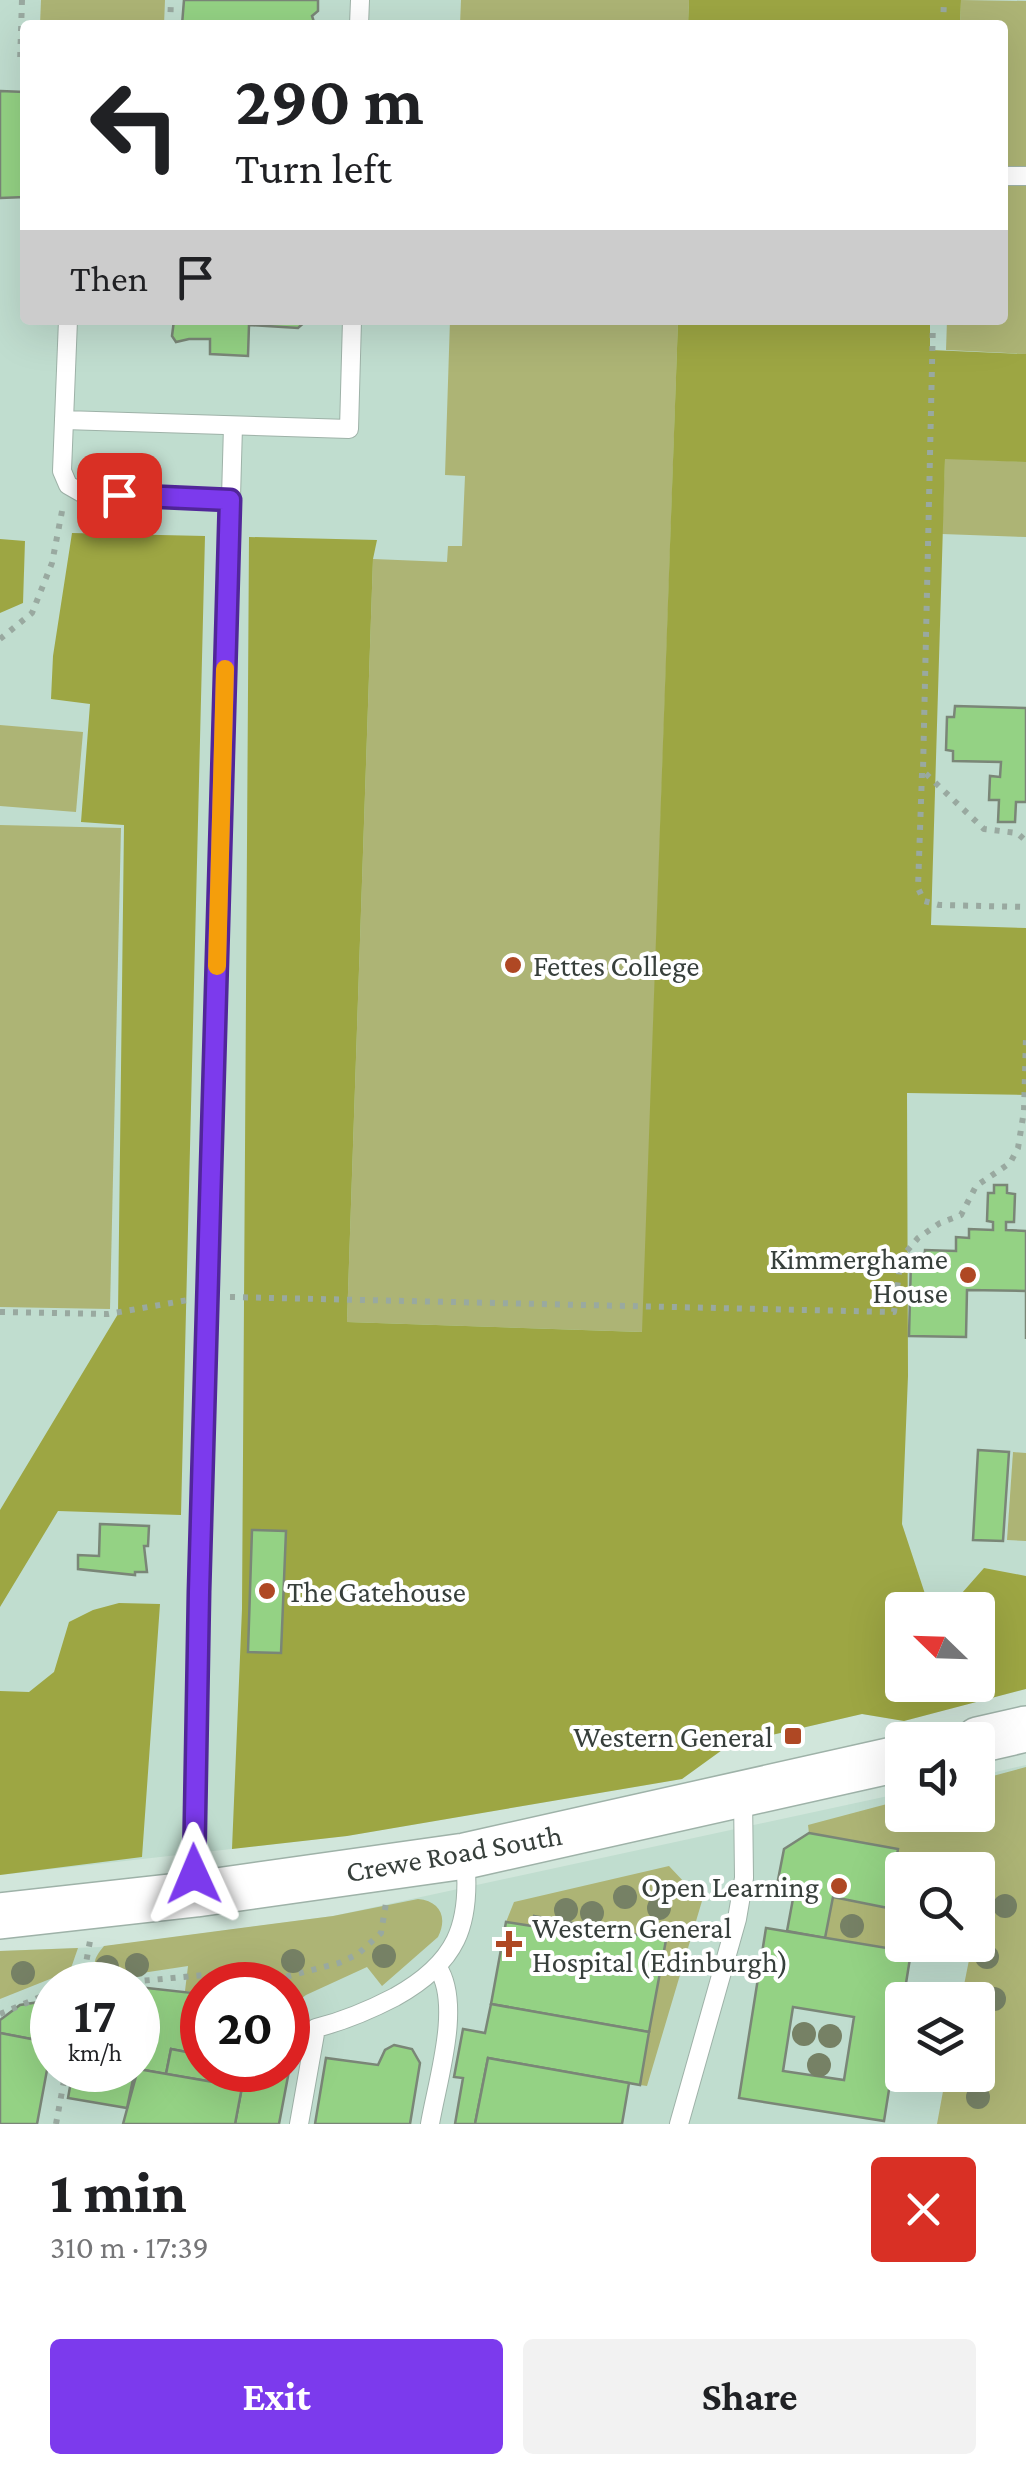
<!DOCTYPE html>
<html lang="en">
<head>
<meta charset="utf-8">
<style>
  body { margin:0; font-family:"Crimson Pro",serif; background:#f2f2f2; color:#202124; height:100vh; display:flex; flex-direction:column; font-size:38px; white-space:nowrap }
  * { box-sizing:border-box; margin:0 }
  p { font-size:32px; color:#757577 }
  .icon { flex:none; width:55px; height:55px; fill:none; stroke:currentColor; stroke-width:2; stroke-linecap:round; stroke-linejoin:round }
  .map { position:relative; height:2124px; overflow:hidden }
  .side { display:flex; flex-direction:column; background:#fff; flex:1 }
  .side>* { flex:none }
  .guide { position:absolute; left:20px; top:20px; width:988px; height:305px; border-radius:10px; box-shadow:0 10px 40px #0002; background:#fff; color:#202124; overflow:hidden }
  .needle { width:65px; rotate:293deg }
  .controls { position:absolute; left:885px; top:1592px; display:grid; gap:20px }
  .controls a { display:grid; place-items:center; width:110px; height:110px; border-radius:10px; background:#fff; box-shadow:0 10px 40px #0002; font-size:50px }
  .speed { position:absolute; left:30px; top:1962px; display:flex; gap:20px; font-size:50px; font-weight:700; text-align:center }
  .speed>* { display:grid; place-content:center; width:130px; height:130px; border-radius:50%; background:#fff; box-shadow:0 10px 40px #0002; line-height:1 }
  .speed small { font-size:25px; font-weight:400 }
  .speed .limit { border:15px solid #d22; background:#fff; color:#111 }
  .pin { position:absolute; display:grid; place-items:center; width:85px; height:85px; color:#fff; margin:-42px; border-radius:20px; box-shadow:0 5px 15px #0006 }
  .me { position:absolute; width:110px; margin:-55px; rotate:359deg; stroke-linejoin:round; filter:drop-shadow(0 0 8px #0008) }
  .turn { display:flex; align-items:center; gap:35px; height:210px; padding:0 50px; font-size:45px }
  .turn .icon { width:130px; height:130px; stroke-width:2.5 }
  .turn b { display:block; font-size:70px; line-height:85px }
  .then { display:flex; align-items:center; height:95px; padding:0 50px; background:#0003; gap:20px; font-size:38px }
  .round { display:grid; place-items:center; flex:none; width:105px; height:105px; border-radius:10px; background:#f2f2f2 }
  .summary { display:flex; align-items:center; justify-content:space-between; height:170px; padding:0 50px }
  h1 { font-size:60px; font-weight:700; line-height:75px }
  .cta { display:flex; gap:20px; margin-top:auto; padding:20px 50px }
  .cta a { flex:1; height:115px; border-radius:10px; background:#7c3aed; color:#fff; font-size:40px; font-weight:700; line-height:115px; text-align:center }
  .cta a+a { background:#f2f2f2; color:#202124 }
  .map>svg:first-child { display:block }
  .built { fill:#c0ddcf; fill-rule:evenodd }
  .green { fill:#adb475 }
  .forest { fill:#9da643 }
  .building { fill:#94d284; stroke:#7a8677; stroke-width:2.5; fill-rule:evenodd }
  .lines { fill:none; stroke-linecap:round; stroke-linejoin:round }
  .service-casing { stroke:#9eb2a8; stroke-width:20 }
  .tertiary-casing { stroke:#9eb2a8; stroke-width:48 }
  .path { stroke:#99a9a0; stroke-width:6; stroke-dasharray:5 8; stroke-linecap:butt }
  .service { stroke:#fff; stroke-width:18 }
  .tertiary { stroke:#fff; stroke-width:45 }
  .tree { fill:#768165 }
  .route-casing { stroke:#51269a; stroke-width:25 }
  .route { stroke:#7c3aed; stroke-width:18 }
  .slow { stroke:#f59e0b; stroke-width:18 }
  .poi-dot { fill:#af4824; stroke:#fff; stroke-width:4 }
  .labels { text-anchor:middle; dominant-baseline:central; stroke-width:8; stroke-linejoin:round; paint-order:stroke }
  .poi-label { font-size:30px; fill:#373f3b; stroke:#fff; text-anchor:start }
  .street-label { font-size:30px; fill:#373f3b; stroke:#fff }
</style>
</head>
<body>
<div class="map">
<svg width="1026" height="2124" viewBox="0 0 1026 2124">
  <rect width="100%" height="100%" fill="#d1e6db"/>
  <g class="built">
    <path d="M0,0H1026V1689L904,1721L862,1714L729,1745L682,1779L347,1836L0,1875ZM25,25H1002V320H25ZM902,1610H978V1685H902Z"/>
    <path d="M1026,1765V1864L978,2000H902V2075H964L949,2124H0V1951L99,1947L333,1916L902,1793V1815H978V1776ZM902,1870H978V1945H902ZM52,1985H138V2070H52ZM202,1985H288V2070H202Z"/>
  </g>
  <g class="green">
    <path d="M41,0H165L164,25H40Z"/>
    <path d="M461,0H689L688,25H460Z"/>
    <path d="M961,0L1026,1V354L946,350L947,320H1002V25H960Z"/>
    <path d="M450,320H678L643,1332L347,1322L373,559L447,562L448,546H462L465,476L445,475Z"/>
    <path d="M945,458L1026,462V537L942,534Z"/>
    <path d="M0,725L83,732L76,812L0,806Z"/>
    <path d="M0,825L121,828L110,1309L0,1307Z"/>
    <path d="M1013,1452L1026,1453V1541L1007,1540Z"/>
    <path d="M1026,1767V2124H937L946,2075H978V2000H961L972,1945H978V1870H902V1945H935L924,1954L825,1938L833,1897L888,1907L898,1849L809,1833L808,1825L902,1800V1815H978V1780Z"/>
    <path d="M669,1866L702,1901L647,2086L640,2085L666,1940L535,1916L532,1926L506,1922L514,1902Z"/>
    <path d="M418,1899C440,1901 448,1917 438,1937L382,1986L367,1967L306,1995L290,2007H288V1985H202V1994L185,1991L188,1966L109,1978L97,1973C92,1961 96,1956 104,1946L333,1916Z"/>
    <path d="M78,1948L70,1971L0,1999V1951Z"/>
  </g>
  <g class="forest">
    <path d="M689,0H961L960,25H688Z"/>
    <path d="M678,320H930V350L1026,354V462L945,459L931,925L1026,928V1095L907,1093L908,1376L902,1524L928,1603L946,1610H902V1685H978V1610H947L984,1568L1026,1576V1689L904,1721L862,1714L729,1745L682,1779L347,1836L232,1849L242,1609L249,537L377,540L373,559L347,1322L642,1332Z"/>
    <path d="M72,533L205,536L181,1515L58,1511L0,1607V1510L118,1314L124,825L81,822L90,704L51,699L53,656Z"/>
    <path d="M0,539L25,541L23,603L0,613Z"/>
    <path d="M119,1603L160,1604L142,1857L0,1875V1691L29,1692L54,1672L69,1622L93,1610Z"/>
  </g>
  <g class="building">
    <path d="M184,0H318V11L312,16L315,25H182Z"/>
    <path d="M0,91L25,92V197L0,198Z"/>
    <path d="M174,320H307L298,328L249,325L248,356L210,354V339H189L176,342L172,336Z"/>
    <path d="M955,706L1026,708V802H1016L1015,822H998L999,800H989L990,776L1000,777L1001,762L953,761V751L946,750L947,717H954Z"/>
    <path d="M994,1185H1007V1193L1015,1194L1014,1222H1006V1230L1026,1231V1339V1291L967,1290L966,1337L909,1336L911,1260H924L925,1250L956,1251V1237L969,1238V1229L993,1230V1222L987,1221L988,1193H994Z"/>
    <path d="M978,1450L1009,1452L1003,1541L973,1540Z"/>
    <path d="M100,1524L149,1526L148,1546H144L147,1572H135V1575L78,1569V1555L99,1556Z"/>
    <path d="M252,1530L286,1531L281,1653L248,1652Z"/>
    <path d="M809,1833L898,1849L888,1908L833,1897L825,1938L787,1931L795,1888L777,1885L784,1849Z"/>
    <path d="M534,1916L666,1940L649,2032L491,2004L506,1922L532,1926Z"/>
    <path d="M766,1928L911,1952L884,2121L739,2098ZM793,2007L854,2017L844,2080L783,2071Z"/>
    <path d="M138,1987L202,1994V2055L171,2049L166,2074L138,2069Z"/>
    <path d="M52,2000V2043L0,2033V2020L20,2005Z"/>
    <path d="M491,2004L649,2032L640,2085L488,2058L475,2124H455L463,2078L454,2077L463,2029L485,2033Z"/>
    <path d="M288,2007H290L289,2022L298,2024L289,2071L285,2070H288Z"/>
    <path d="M0,2033L52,2043L37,2124H0Z"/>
    <path d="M394,2045L412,2049L420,2063L410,2124H315L326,2058L378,2065L385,2050Z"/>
    <path d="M171,2049L202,2055V2070L289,2071L279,2124H235L242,2087L166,2074Z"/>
    <path d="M488,2058L629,2083L622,2124H475Z"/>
    <path d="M138,2069L242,2087L235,2124H123Z"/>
    <path d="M73,2070H135L127,2108L68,2098Z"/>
  </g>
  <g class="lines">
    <g class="service-casing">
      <g id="service">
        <path d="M359,25L360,0"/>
        <path d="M1002,176H1026"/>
        <path d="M68,320L64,420L349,429L352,320"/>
        <path d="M64,420L62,471L68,485L82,493L230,499"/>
        <path d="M196,1893L193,1853L233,426"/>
        <path d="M299,2124L316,2028C344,2021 370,2010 395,1997C456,1963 472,1926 465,1857"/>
        <path d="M430,2124C437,2082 462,2005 438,1968"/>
        <path d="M679,2124L737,1919L744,1878L743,1796"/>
      </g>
    </g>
    <g class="tertiary-casing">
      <g id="tertiary">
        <path d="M978,1740L1026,1729"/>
        <path d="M0,1916L196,1894L465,1856L902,1758"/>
      </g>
    </g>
    <g class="path">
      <path d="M22,0L20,63H25"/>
      <path d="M170,25L171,0"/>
      <path d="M943,25L944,0"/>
      <path d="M933,320L923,771L984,829L1017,833L1026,841"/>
      <path d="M0,639L32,613L52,563L63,506"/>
      <path d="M922,773L918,888L924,901L939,905L1026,907"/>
      <path d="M230,1297L894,1312L901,1258L918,1238L940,1223L961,1215L976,1186L1010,1163L1018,1148L1024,1111L1026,1038"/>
      <path d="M0,1312L108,1314L188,1300"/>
      <path d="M68,1985L83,1979L130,1982L214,1974L254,1981L273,1980L339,1963L358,1954L381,1933L386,1903"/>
      <path d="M82,1985L90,1941"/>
      <path d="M0,2014L52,1992"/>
      <path d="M56,2124L66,2070"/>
    </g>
    <use href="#service" class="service"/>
    <use href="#tertiary" class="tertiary"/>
  </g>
  <g class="tree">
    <circle cx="625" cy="1897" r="12"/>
    <circle cx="1005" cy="1906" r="12"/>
    <circle cx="659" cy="1908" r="12"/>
    <circle cx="566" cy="1910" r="12"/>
    <circle cx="592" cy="1913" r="12"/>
    <circle cx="852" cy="1926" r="12"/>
    <circle cx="384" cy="1956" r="12"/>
    <circle cx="987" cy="1957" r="12"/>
    <circle cx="293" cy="1961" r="12"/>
    <circle cx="137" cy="1965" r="12"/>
    <circle cx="107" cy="1967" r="12"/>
    <circle cx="23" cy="1973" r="12"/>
    <circle cx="994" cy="1999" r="12"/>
    <circle cx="804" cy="2034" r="12"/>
    <circle cx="830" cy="2036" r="12"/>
    <circle cx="819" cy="2065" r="12"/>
    <circle cx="978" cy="2097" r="12"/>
  </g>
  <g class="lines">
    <g class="route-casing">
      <path id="route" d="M119,495L230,500L199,1592L194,1874"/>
    </g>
    <use href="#route" class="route"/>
    <path class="slow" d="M217,966L225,669"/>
  </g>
  <g class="poi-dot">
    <circle cx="513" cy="965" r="10"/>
    <circle cx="968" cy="1275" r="10"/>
    <circle cx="267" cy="1591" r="10"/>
    <rect x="783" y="1726" width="20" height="20" rx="5"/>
    <circle cx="839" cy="1886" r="10"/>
    <path d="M504 1929h10v10h10v10h-10v10h-10v-10h-10v-10h10z"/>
  </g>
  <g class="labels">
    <g class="poi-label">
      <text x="533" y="965">Fettes College</text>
      <text x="948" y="1258" text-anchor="end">Kimmerghame<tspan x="948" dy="34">House</tspan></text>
      <text x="287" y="1591">The Gatehouse</text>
      <text x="773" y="1736" text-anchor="end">Western General</text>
      <text x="819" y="1886" text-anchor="end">Open Learning</text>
      <text x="532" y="1927">Western General<tspan x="532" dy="34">Hospital (Edinburgh)</tspan></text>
    </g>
    <g class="street-label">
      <text transform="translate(454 1853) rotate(-10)">Crewe Road South</text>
    </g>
  </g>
</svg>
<div class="controls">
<a><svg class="needle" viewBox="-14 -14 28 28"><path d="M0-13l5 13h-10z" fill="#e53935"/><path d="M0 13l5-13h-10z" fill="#757577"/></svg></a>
<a><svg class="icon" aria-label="sound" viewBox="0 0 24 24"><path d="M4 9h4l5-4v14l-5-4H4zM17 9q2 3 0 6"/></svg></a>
<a><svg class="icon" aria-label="search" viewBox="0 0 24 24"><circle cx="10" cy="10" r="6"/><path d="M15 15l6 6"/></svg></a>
<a><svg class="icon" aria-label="layers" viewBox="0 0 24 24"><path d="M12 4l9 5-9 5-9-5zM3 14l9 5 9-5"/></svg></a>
</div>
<div class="speed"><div>17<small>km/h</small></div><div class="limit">20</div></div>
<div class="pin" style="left:119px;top:495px;background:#d93025"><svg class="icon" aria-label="arrive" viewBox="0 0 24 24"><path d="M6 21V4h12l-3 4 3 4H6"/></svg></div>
<svg class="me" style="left:194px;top:1874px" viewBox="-20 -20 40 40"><path d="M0-17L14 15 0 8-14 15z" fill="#7c3aed" stroke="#fff" stroke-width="4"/></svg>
<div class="guide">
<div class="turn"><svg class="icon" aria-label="left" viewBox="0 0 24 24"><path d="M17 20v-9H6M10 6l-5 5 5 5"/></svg><div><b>290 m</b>Turn left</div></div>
<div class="then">Then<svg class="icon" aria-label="arrive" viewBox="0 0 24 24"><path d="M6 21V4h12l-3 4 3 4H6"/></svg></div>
</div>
</div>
<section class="side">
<div class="summary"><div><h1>1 min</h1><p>310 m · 17:39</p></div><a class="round" style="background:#d93025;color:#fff"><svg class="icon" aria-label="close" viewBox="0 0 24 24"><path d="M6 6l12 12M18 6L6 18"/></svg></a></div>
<div class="cta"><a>Exit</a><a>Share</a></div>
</section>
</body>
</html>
